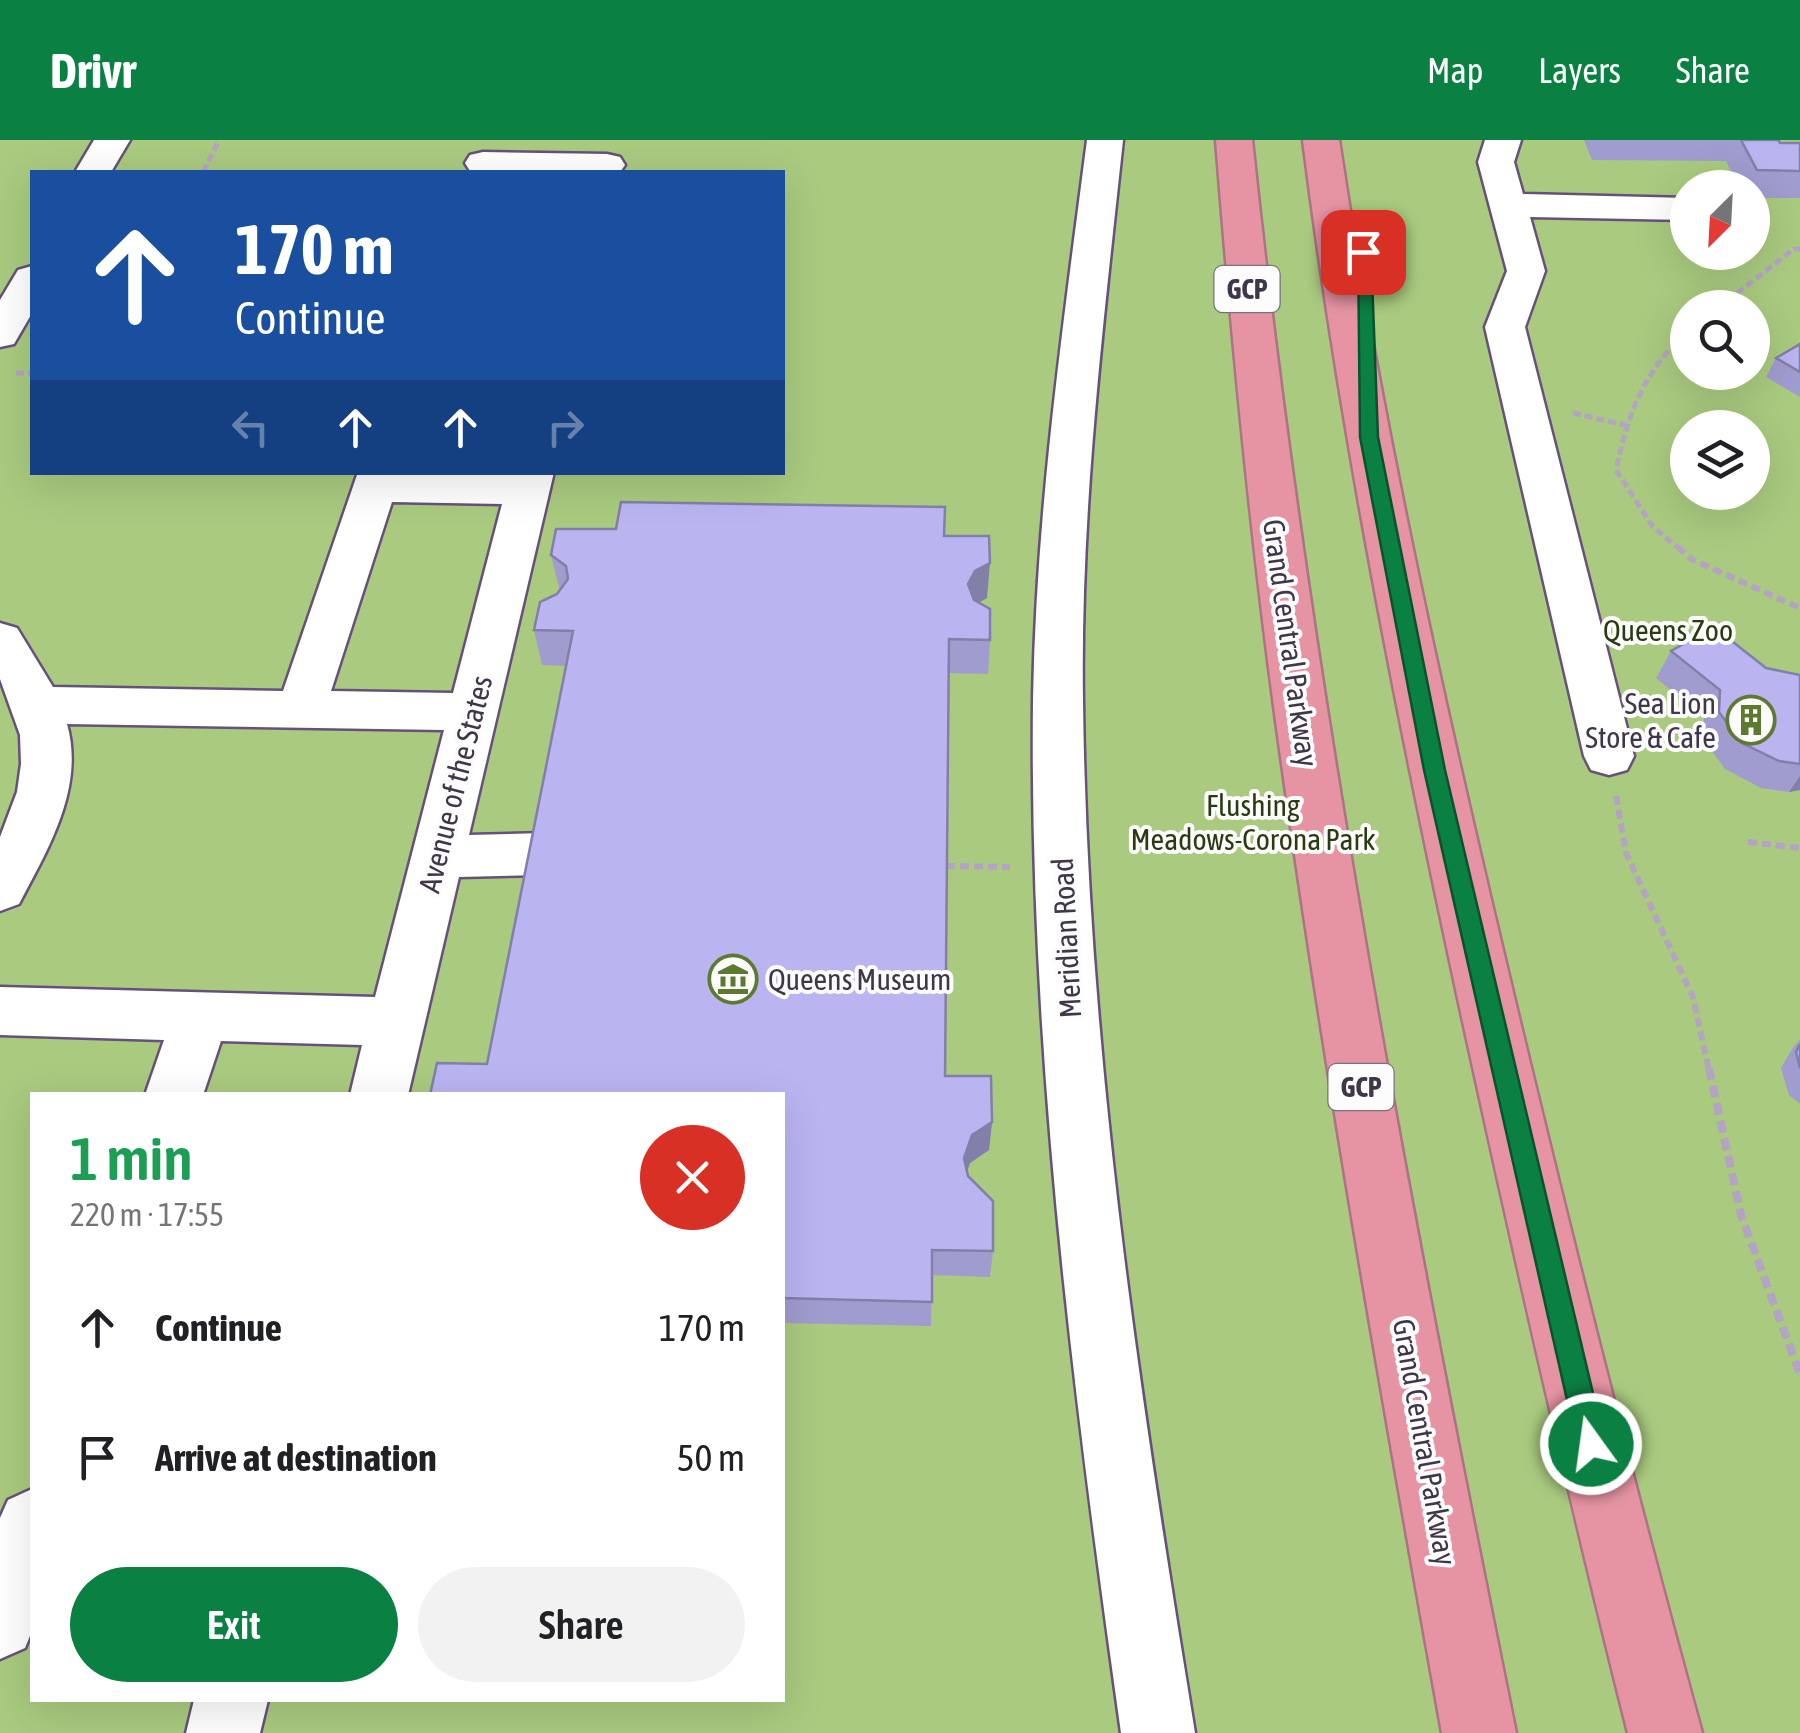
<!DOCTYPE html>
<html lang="en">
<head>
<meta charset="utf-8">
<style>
  body { margin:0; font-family:"Asap Condensed",sans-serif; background:#f2f2f2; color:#202124; height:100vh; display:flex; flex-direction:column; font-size:38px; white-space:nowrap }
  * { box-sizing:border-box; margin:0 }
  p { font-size:32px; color:#757577 }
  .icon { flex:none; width:55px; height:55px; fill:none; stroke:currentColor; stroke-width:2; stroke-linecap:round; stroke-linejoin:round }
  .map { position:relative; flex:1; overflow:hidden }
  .side { position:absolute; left:30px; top:952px; width:755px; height:610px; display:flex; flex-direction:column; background:#fff; border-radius:0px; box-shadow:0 10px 40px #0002 }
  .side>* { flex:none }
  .guide { position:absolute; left:30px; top:30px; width:755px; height:305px; border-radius:0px; box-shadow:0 10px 40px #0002; background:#1a4fa0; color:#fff; overflow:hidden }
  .needle { width:65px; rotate:204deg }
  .tools { position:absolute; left:1670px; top:30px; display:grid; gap:20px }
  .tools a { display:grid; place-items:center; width:100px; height:100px; border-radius:50%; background:#fff; box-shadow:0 10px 40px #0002; font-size:50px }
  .pin { position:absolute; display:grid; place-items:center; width:85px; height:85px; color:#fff; margin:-42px; border-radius:20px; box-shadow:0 5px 15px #0006 }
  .me { position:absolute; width:110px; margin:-55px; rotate:346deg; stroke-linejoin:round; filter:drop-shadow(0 0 8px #0008) }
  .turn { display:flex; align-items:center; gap:35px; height:210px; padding:0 40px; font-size:45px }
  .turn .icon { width:130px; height:130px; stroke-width:2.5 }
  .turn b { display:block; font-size:70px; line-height:85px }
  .lanes { display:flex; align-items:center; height:95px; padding:0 40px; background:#0003; justify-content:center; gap:50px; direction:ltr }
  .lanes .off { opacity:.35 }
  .round { display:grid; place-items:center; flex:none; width:105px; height:105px; border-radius:52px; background:#f2f2f2 }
  .head { display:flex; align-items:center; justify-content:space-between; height:170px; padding:0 40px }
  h1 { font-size:60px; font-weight:600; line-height:75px; color:#1e9e55 }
  .cta { display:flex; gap:20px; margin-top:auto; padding:20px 40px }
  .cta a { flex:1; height:115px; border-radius:60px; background:#0b8043; color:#fff; font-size:40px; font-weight:600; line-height:115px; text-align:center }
  .cta a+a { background:#f2f2f2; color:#202124 }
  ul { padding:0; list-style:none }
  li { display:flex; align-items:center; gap:30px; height:130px; padding:0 40px }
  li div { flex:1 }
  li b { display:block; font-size:38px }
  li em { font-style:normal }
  header { display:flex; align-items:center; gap:60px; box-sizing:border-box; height:140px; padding:0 50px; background:#0b8043; color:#fff }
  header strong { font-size:48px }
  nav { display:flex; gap:55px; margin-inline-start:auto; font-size:35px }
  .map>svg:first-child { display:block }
  .green { fill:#a9ca7f; fill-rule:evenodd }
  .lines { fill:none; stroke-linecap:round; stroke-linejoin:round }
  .minor-casing { stroke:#67517b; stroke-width:5 }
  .highway-casing { stroke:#ac7384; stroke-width:5 }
  .path-far2 { stroke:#b4a3c3; stroke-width:5; stroke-dasharray:8 4; stroke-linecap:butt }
  .path-far1 { stroke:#b4a3c3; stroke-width:6; stroke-dasharray:9 5; stroke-linecap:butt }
  .path { stroke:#b4a3c3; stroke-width:8; stroke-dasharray:12 6; stroke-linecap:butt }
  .minor { fill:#fff; fill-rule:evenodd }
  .highway { fill:#e694a3; fill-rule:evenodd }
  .wall { fill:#a09ccf }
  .shaded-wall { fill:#827fa9 }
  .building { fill:#bab5f1; stroke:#827fa9; stroke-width:2.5 }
  .route { fill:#0b8043; stroke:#07532c; stroke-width:2.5 }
  .labels { text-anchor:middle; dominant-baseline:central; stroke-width:8; stroke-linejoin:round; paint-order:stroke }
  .shield { fill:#fcfcfc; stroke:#78717f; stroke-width:2.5 }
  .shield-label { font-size:28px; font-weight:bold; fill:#403649 }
  .park-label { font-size:30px; fill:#2a3b11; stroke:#fcfcfc }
  .street-label { font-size:30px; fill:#403649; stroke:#fcfcfc }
  .poi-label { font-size:30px; fill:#403649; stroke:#fcfcfc; text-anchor:end }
</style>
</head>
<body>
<header>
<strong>Drivr</strong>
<nav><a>Map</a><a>Layers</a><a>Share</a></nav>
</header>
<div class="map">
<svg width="1800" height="1593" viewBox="0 0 1800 1593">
  <rect width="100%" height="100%" fill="#e6d2f8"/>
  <path class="green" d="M0,0H1800V1593H0ZM32,32H782V332H32ZM1688,48H1752V112H1688ZM1688,168H1752V232H1688ZM1688,288H1752V352H1688ZM32,955H782V1560H32Z"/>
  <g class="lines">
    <g class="minor-casing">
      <g id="minor">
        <path d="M94,0H130L111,32H75Z"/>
        <path d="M1087,0H1123C1103,186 1080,374 1083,562C1087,908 1139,1252 1195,1593H1121C1073,1251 1029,906 1033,560C1036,372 1063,186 1087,0Z"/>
        <path d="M1485,0H1521L1514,22L1523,54L1688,58L1687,80L1530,77L1545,131L1525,187L1634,616L1627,630L1609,635L1591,630L1584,616L1485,187L1507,131L1478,22Z"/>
        <path d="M483,12L607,14L620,17L625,25L620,32L470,31L465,23L470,15Z"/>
        <path d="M32,126V173L14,204L0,207V160L18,130Z"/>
        <path d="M358,332H554L469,695L544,693L563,699L571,714L563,729L544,735L459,737L408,955H350L362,905L221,901L203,955H145L164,900L0,895V847L375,857L444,590L67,584C85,648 48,709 19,764L0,771V697L17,652L21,624L20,595L0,539V483L17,488L53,547L283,551ZM392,362L502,364L453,553L331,551Z"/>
        <path d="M32,1349V1491L25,1508L0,1519V1378L8,1360Z"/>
        <path d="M194,1560H268L260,1593H186Z"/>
      </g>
    </g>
    <g class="highway-casing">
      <g id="highway">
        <path d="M1216,0H1252C1309,540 1408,1062 1516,1593H1442C1383,1264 1325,935 1279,603C1251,403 1232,202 1216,0Z"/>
        <path d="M1303,0H1339C1383,293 1448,581 1517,869C1575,1111 1636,1353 1702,1593H1628C1567,1352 1513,1111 1460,868C1398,581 1340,292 1303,0Z"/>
      </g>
    </g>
    <g class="path-far2">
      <path d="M203,32L219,0"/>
      <path d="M1718,168L1794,109H1800"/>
      <path d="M16,233H32"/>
      <path d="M1573,273L1625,285"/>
      <path d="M1681,410L1653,387L1616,330C1628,274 1644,230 1688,191"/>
    </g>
    <g class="path-far1">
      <path d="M1678,407L1693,420L1800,468"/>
      <path d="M1616,656L1626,713L1693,857L1709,931"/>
      <path d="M1748,702L1800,708"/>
      <path d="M946,726L1010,727"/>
    </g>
    <path class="path" d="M1709,928L1741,1075L1800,1234"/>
    <use href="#minor" class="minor"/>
    <use href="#highway" class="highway"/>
  </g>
  <g class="wall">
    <path d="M1584,0H1781L1780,3H1800V58H1752V48H1739L1726,21L1592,20Z"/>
    <path d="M1800,204V257L1766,237L1776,218Z"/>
    <path d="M944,396L987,458L978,463L990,500L988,534L949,533L945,936L992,982L989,1010L970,1023L967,1032L993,1111L990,1137L932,1135L931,1186L782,1183V955L487,924L566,526L542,525L534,490L560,451L551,415Z"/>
    <path d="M1671,511L1800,535V650L1789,652L1761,648L1725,629L1703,599L1704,577L1656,538Z"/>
    <path d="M1800,899V964L1789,955L1781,928L1792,909Z"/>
  </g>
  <g class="shaded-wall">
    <path d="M990,423L987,458L973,466L968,444L975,431Z"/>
    <path d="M1800,636V650L1789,652Z"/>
    <path d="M992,982L989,1010L970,1023L962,1045L964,1018L972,995Z"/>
  </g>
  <g class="building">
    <path d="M1741,0H1778L1780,3H1800V31L1757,30Z"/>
    <path d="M1800,204V232L1776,218Z"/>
    <path d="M621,362L945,367L944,396H989L990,423L975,431L968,444L974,460L990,469V500L949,499L945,936H991L992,982L972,995L964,1018L968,1036L993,1061V1111L932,1110V1162L782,1158V955H430L437,923L487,924L573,491L534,490L540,462L557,454L568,439L566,426L551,415L556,389H616Z"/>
    <path d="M1714,487L1766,528L1800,535V624L1779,621L1742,603L1719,572L1720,550L1671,511Z"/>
    <path d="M1800,904V928L1796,912Z"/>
  </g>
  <path class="route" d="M1358,108L1371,112L1378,297L1445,630L1605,1304L1601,1314L1591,1318L1581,1314L1577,1304L1424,630L1360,297Z"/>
  <defs>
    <g id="building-ring" transform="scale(2.5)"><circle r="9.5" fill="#fcfcfc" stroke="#5c7a30" stroke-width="1.5"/><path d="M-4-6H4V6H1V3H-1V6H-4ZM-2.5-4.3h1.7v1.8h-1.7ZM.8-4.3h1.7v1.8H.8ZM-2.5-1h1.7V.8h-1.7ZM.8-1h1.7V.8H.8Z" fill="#5c7a30"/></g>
    <g id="museum-ring" transform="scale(2.5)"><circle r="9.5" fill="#fcfcfc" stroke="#5c7a30" stroke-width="1.5"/><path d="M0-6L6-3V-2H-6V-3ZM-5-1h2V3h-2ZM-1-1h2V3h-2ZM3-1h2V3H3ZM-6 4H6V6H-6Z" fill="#5c7a30"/></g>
  </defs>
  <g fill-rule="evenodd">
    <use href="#building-ring" x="1751" y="580"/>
    <use href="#museum-ring" x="733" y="839"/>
  </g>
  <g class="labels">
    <g class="shield">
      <rect x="1214.5" y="126" width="65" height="46" rx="8"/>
      <rect x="1328.5" y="924" width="65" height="46" rx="8"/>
    </g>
    <g class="shield-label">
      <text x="1247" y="149">GCP</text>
      <text x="1361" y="947">GCP</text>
    </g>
    <g class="park-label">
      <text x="1668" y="490">Queens Zoo</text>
      <text x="1253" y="665">Flushing<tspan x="1253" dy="34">Meadows-Corona Park</tspan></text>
    </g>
    <g class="street-label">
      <text transform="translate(1291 503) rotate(82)">Grand Central Parkway</text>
      <text transform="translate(455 644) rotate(-76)">Avenue of the States</text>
      <text transform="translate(1066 798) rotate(-93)">Meridian Road</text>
      <text transform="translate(1425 1302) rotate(80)">Grand Central Parkway</text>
    </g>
    <g class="poi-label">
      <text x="1716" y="563">Sea Lion<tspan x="1716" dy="34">Store &amp; Cafe</tspan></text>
      <text x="768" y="839" text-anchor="start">Queens Museum</text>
    </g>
  </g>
</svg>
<div class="tools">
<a><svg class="needle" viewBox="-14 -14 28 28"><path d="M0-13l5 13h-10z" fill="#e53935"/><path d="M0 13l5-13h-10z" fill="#757577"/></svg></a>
<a><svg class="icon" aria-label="search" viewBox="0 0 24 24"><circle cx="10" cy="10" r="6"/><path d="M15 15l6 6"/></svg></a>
<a><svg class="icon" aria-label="layers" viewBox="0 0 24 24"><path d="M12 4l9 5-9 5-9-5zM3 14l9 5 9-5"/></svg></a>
</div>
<div class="pin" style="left:1363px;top:112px;background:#d93025"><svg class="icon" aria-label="arrive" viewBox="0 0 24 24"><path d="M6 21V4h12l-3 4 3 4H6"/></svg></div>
<svg class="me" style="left:1591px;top:1304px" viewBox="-20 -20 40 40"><circle r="17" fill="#0b8043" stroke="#fff" stroke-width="3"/><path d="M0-11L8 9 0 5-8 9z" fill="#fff"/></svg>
<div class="guide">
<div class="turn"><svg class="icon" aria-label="ahead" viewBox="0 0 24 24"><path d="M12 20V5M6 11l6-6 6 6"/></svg><div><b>170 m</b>Continue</div></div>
<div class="lanes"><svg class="icon off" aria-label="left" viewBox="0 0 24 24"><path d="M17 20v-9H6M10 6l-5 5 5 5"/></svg><svg class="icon" aria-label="ahead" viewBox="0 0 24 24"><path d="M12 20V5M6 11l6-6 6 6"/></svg><svg class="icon" aria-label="ahead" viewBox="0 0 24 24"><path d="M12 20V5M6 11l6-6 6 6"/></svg><svg class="icon off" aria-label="right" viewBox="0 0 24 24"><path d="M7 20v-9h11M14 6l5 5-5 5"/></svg></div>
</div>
<section class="side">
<div class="head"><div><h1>1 min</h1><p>220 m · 17:55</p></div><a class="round" style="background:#d93025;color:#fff"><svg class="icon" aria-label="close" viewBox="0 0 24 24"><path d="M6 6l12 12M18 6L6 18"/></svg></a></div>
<ul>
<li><svg class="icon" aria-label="ahead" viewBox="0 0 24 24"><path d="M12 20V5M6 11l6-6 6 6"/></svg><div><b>Continue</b></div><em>170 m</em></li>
<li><svg class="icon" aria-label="arrive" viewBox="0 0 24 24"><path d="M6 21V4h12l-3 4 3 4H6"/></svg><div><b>Arrive at destination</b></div><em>50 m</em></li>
</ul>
<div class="cta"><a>Exit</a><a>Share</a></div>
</section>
</div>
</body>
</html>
